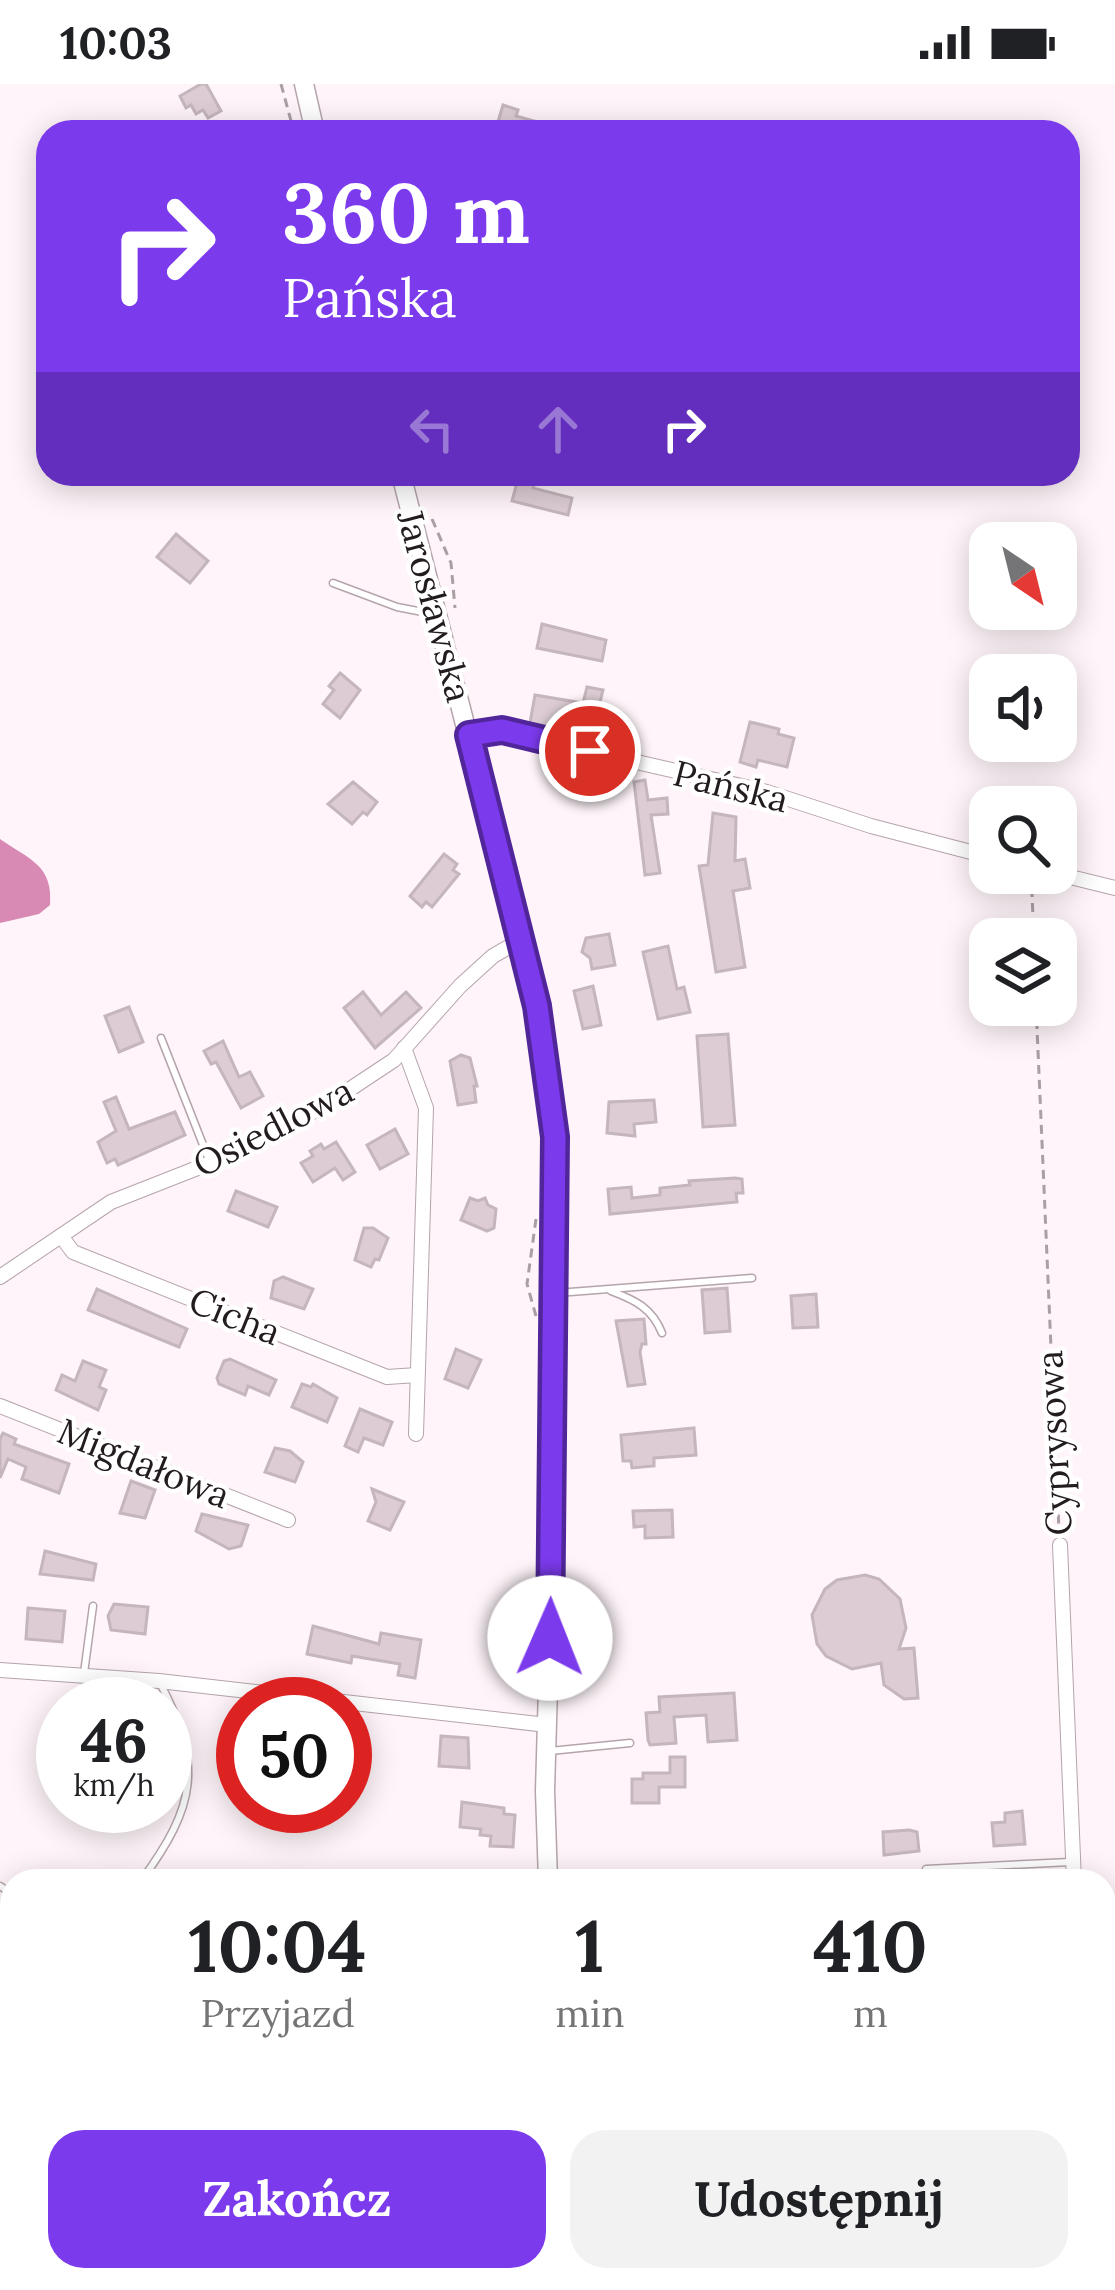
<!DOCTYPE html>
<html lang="pl">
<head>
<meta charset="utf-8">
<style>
  body { margin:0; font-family:Lora,serif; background:#f2f2f2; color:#202124; height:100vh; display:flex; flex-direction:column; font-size:45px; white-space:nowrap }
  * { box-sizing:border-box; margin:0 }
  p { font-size:39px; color:#757577 }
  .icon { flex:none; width:66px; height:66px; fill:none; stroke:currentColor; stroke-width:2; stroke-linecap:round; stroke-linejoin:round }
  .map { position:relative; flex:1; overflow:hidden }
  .side { position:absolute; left:0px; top:1785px; width:1116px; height:423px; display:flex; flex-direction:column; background:#fff; border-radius:36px 36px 0 0; box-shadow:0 6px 30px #0003 }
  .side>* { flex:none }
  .guide { position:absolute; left:36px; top:36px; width:1044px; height:366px; border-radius:36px; box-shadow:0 6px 30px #0003; background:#7c3aed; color:#fff; overflow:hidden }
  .needle { width:78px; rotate:145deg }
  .tools { position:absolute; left:969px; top:438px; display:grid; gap:24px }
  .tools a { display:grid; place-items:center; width:108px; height:108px; border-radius:24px; background:#fff; box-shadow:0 6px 30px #0003; font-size:60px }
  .speed { position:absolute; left:36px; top:1593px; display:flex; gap:24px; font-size:60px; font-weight:700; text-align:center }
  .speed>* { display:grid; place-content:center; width:156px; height:156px; border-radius:50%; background:#fff; box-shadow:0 6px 30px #0003; line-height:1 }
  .speed small { font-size:30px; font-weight:400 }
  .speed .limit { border:18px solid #d22; background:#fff; color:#111 }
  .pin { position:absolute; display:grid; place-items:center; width:102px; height:102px; color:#fff; margin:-51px; border:6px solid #fff; border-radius:50%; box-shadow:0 3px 12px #0007 }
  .me { position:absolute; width:132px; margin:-66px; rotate:1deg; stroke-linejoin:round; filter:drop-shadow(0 0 9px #0008) }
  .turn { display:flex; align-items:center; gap:42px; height:252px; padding:0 48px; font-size:54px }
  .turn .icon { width:156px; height:156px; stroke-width:2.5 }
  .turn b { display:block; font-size:84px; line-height:102px }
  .lanes { display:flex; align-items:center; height:114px; padding:0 48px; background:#0003; justify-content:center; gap:60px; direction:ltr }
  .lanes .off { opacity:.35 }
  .eta { display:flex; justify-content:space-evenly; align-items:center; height:204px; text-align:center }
  .eta b { font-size:72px; font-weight:700; line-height:84px }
  .primary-button { display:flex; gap:24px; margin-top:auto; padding:24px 48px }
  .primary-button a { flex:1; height:138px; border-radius:36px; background:#7c3aed; color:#fff; font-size:48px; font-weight:700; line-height:138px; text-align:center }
  .primary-button a+a { background:#f2f2f2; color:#202124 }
  .status { display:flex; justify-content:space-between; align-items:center; height:84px; padding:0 60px; background:#fff; direction:ltr }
  .status svg { height:33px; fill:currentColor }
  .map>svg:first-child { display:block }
  .water { fill:#d889b4 }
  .building { fill:#ddccd4; stroke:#c5b5bd; stroke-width:3 }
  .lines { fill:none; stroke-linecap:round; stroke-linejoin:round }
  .lane-casing { stroke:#b5a4ac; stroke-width:9 }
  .street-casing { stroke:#b5a4ac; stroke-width:16 }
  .secondary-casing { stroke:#b5a4ac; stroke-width:21 }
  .path { stroke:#a8a0a4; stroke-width:3; stroke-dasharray:9 6; stroke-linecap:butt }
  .lane { stroke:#fff; stroke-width:6 }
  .street { stroke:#fff; stroke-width:14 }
  .secondary { stroke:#fff; stroke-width:18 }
  .route-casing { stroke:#51269a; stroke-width:30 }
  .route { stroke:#7c3aed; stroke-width:21 }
  .labels { text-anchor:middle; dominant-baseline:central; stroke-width:9; stroke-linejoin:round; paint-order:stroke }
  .street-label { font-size:36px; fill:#221c1f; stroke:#fff }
</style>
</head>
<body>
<div class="status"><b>10:03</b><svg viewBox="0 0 49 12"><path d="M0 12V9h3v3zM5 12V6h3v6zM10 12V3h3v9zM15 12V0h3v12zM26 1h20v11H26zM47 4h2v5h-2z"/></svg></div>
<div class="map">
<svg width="1115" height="2206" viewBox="0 0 1115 2206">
  <rect width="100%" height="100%" fill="#fef4f9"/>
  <path class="water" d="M0,755C30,776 53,781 50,821L39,830L0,839Z"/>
  <g class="building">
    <path d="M201,0H206L221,27L208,34L203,26L196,30L191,21L186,24L180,12Z"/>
    <path d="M503,21L518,26L516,32L559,44L558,48H495Z"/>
    <path d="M519,391L535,396L533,404L572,414L568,431L512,417Z"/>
    <path d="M176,450L208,477L190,499L157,473Z"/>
    <path d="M542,540L606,556L602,577L537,564Z"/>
    <path d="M340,589L360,606L340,634L323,620L334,606L329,602Z"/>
    <path d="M587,603L603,606L592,650L530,639L535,611L583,619Z"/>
    <path d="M750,638L779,645L778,650L794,654L787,683L758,676L756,683L740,678Z"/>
    <path d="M645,696L648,716L667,714L668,730L651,731L660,789L645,791L634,698Z"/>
    <path d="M353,698L377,718L367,731L363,728L352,740L328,720Z"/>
    <path d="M713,729L736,733L735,777L745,775L750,804L733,807L745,883L716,888L699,782L708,781Z"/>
    <path d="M444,770L457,780L453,786L459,790L432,823L426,818L422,823L410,812Z"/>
    <path d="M609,850L615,881L592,885L590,874L582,868L586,854Z"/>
    <path d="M668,862L677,905L684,903L690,928L658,935L643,868Z"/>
    <path d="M593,902L601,941L583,945L574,907Z"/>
    <path d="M363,908L381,931L406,908L421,924L375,964L344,924Z"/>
    <path d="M129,923L143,958L119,968L105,932Z"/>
    <path d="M728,950L735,1041L703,1043L697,952Z"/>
    <path d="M223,957L239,993L250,988L263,1012L241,1024L216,978L211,980L204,967Z"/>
    <path d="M461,971L470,974L477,1002H474L476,1018L458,1021L450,977Z"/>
    <path d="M116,1013L129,1045L175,1028L185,1051L118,1081L115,1075L107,1079L98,1058L116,1047L104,1018Z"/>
    <path d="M654,1016L656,1038L634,1040L635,1052L607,1049L609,1018Z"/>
    <path d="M395,1045L408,1070L380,1085L367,1061Z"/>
    <path d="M336,1058L355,1088L343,1096L335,1084L313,1098L301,1079L313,1072L310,1067L321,1060L324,1065Z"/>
    <path d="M735,1094L742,1095L743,1109H736L737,1118L610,1130L608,1105L631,1103L632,1114L660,1111V1104L690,1101L689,1097Z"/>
    <path d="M236,1107L277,1123L268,1143L228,1127Z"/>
    <path d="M470,1114L478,1117L485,1114L488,1121L496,1125L494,1144L487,1147L461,1136Z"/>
    <path d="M364,1144H373L388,1154L379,1176L375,1175L371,1183L355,1176Z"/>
    <path d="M283,1193L313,1205L304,1225L271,1214L274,1197Z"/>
    <path d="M727,1204L730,1247L705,1249L702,1206Z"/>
    <path d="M97,1205L187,1245L179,1263L88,1226Z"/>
    <path d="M816,1210L818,1243L793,1244L791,1212Z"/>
    <path d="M644,1235L646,1260H642L640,1268L645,1300L628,1302L616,1237Z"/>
    <path d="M456,1265L481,1276L468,1304L445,1295Z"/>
    <path d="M230,1275L276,1296L269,1311L248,1302L245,1311L219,1300L217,1294L224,1277Z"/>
    <path d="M83,1277L106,1286L99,1303L106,1306L98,1326L56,1306L62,1291L75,1297Z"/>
    <path d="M302,1300L311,1303L313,1300L337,1314L327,1338L292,1323Z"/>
    <path d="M360,1325L392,1338L383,1361L364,1354L358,1368L345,1362Z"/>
    <path d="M694,1344L696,1371L654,1374V1382L632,1384L631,1377H623L621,1351Z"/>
    <path d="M3,1349L16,1355L14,1360L69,1380L59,1409L22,1395L26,1383L8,1375L0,1394V1355Z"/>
    <path d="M275,1364L290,1367L303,1378L295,1398L265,1388Z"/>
    <path d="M131,1397L155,1406L145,1434L120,1429Z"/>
    <path d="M372,1405L404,1418L390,1446L368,1437L376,1418Z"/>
    <path d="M672,1426L673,1453L645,1454V1442L634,1443L633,1427Z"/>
    <path d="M202,1430L248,1441L241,1462L229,1465L196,1447Z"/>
    <path d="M45,1467L96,1480L93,1496L40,1490Z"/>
    <path d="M865,1491L879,1495L900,1515L906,1544L899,1565L914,1564L918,1614L904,1615L884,1601L881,1579L852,1585L826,1572L817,1560L812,1531L825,1505L837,1496Z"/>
    <path d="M114,1520L148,1523L145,1550L111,1546L108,1532Z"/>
    <path d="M28,1524L65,1527L62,1558L26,1555Z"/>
    <path d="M313,1542L379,1560L381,1549L421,1556L415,1594L398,1591L400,1580L352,1572L351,1579L307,1570Z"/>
    <path d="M734,1609L737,1656L708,1658L706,1631L674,1633L676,1659L650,1661L648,1656L646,1629L660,1628L659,1613Z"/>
    <path d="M441,1652L468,1654L469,1684L439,1682Z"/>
    <path d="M670,1673H685V1703H659V1719H632V1695H643V1689H670Z"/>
    <path d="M462,1718L504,1724V1730L515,1731L513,1763L490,1762L491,1752L480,1751L481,1745L460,1743Z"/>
    <path d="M1022,1727L1025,1760L994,1762L992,1739L1005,1738V1729Z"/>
    <path d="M909,1746L917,1748L919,1767L884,1771L883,1748Z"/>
  </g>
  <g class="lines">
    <g class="lane-casing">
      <g id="lane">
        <path d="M333,499L397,523L433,530"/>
        <path d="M161,954L209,1076"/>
        <path d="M611,1207C635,1216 652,1224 662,1249"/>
        <path d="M557,1209L752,1194"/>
        <path d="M84,1589L93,1522"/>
        <path d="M550,1667L630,1659"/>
        <path d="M926,1785L1070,1778"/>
        <path d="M141,1797C196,1722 204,1681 159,1597"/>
        <path d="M0,1802L12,1810"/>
        <path d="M0,1964L12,1951"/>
      </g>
    </g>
    <g class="street-casing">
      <g id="street">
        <path d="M469,651L502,647L767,708L871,742L990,773"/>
        <path d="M1054,789L1115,804"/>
        <path d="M404,964L426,1024L416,1350"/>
        <path d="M61,1152L73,1168L387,1293L417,1291"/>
        <path d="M0,1193L111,1118L228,1072L326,1021L394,976L460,902L493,872L519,857"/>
        <path d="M0,1322L288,1436"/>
        <path d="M1060,1461L1074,1797"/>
        <path d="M0,1586L159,1597L547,1641"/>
        <path d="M1104,2053H1115"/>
        <path d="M1093,2196V2206"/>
      </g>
    </g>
    <g class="secondary-casing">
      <g id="secondary">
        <path d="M304,0L315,48"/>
        <path d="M401,390L537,922L555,1053L552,1466L545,1707L548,1797"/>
        <path d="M559,2196V2206"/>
      </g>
    </g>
    <g class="path">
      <path d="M281,0L294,48"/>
      <path d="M432,435L451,479L455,524"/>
      <path d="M1031,789L1034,855"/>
      <path d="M1036,921L1059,1447"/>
      <path d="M536,1232L527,1200L536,1135"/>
    </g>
    <use href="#lane" class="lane"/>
    <use href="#street" class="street"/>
    <use href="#secondary" class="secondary"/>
  </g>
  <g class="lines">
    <g class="route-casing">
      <path id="route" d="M550,1554L555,1053L537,922L469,651L502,646L590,667"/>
    </g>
    <use href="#route" class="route"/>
  </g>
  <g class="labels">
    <g class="street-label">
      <text transform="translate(435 522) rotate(75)">Jarosławska</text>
      <text transform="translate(731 702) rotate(14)">Pańska</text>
      <text transform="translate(273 1043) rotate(-27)">Osiedlowa</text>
      <text transform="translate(235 1232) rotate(22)">Cicha</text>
      <text transform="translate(1054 1359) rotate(-93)">Cyprysowa</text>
      <text transform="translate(144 1379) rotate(22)">Migdałowa</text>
    </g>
  </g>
</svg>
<div class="tools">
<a><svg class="needle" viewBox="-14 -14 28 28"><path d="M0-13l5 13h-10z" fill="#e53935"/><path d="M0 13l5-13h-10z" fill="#757577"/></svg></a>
<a><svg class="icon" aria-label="sound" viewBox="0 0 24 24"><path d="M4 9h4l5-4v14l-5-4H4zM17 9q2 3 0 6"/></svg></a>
<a><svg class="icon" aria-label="search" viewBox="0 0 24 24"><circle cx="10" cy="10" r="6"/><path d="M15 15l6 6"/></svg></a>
<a><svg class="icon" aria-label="layers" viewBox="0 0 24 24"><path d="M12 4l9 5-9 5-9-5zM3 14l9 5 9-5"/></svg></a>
</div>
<div class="speed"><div>46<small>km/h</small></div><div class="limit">50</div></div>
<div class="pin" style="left:590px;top:667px;background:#d93025"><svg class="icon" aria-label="arrive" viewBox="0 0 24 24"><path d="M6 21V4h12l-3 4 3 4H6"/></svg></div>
<svg class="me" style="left:550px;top:1554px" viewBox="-20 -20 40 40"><circle r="19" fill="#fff"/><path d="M0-13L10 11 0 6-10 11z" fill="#7c3aed"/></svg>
<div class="guide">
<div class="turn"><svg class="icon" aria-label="right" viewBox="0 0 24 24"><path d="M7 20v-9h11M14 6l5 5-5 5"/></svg><div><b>360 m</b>Pańska</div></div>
<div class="lanes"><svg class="icon off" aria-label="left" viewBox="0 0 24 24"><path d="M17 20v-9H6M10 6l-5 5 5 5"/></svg><svg class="icon off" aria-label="ahead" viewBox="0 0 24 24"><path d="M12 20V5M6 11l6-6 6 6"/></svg><svg class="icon" aria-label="right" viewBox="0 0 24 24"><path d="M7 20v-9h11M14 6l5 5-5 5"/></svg></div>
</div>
<section class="side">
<div class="eta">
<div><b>10:04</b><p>Przyjazd</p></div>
<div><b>1</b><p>min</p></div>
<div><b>410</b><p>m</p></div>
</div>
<div class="primary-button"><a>Zakończ</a><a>Udostępnij</a></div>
</section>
</div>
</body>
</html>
